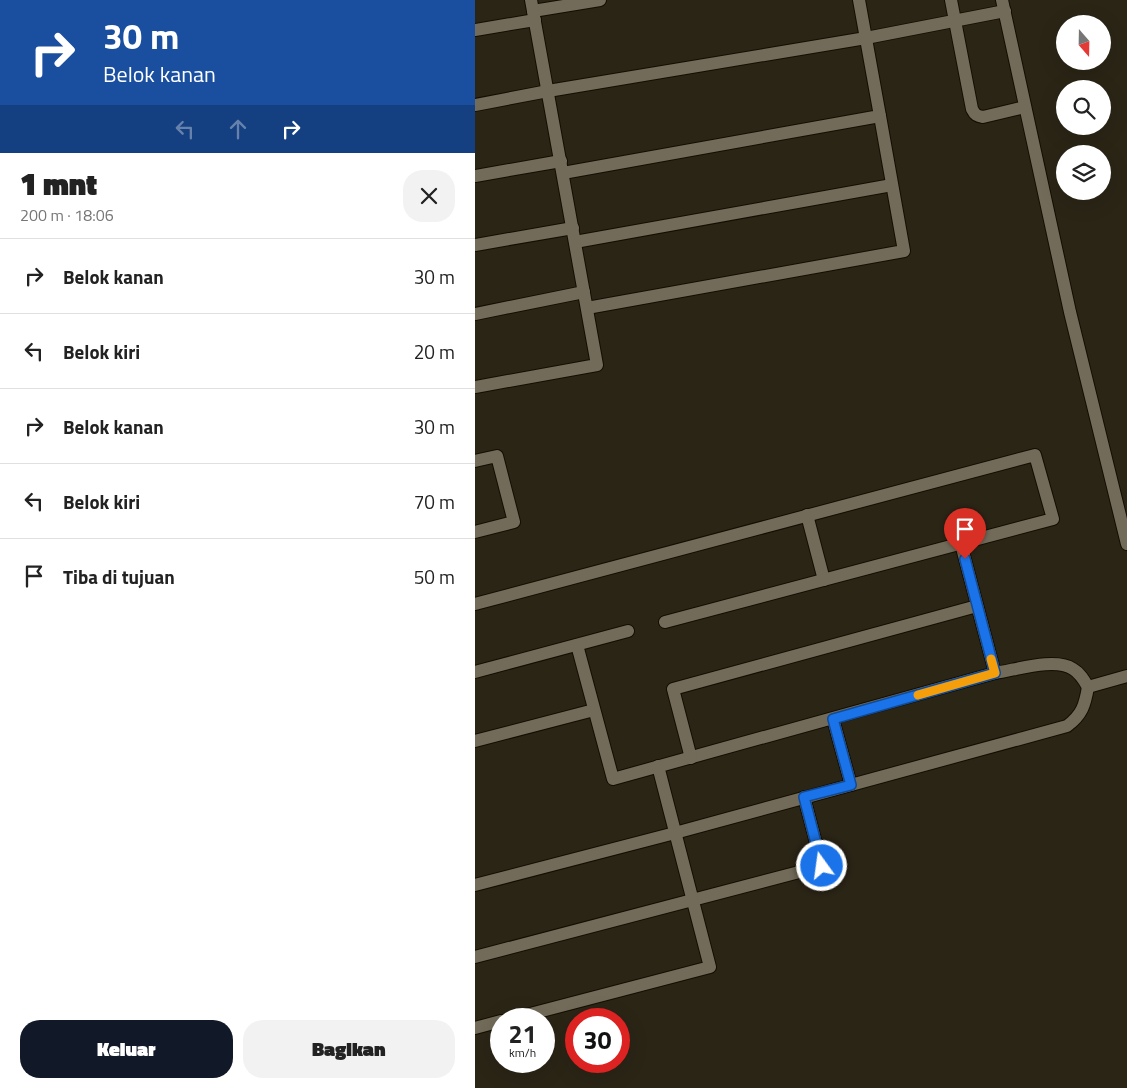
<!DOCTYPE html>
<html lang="id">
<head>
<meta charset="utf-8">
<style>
  body { margin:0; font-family:"Titillium Web",sans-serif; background:#f2f2f2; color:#222; height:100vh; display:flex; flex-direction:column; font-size:19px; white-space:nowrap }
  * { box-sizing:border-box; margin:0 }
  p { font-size:16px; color:#767676 }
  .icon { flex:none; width:28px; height:28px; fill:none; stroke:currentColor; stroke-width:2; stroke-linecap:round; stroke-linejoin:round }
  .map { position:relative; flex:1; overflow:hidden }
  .sheet { display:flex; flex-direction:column; background:#fff; width:475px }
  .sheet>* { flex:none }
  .banner { background:#1a4fa0; color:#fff; overflow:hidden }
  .needle { width:32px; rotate:160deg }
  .tools { position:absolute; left:581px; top:15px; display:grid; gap:10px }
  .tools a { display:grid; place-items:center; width:55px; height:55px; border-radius:50%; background:#fff; box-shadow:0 5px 20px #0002; font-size:25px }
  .speed { position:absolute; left:15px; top:1008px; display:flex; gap:10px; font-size:25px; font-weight:700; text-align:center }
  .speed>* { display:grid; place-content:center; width:65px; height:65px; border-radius:50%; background:#fff; box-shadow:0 5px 20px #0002; line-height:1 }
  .speed small { font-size:12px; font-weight:400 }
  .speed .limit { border:8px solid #d22; background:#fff; color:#111 }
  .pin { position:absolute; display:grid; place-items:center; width:42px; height:42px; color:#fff; margin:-51px -21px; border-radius:50% 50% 50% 0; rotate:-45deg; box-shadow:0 0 5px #0007 }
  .pin .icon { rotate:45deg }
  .me { position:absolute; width:55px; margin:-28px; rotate:346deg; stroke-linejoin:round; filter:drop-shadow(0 0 4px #0008) }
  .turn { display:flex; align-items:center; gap:18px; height:105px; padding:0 20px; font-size:22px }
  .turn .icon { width:65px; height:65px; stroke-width:2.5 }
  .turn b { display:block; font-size:35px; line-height:42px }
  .lanes { display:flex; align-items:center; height:48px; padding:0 20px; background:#0003; justify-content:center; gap:25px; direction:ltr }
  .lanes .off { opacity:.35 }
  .round { display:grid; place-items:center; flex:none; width:52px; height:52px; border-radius:20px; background:#f2f2f2 }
  .summary { display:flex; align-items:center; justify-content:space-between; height:85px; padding:0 20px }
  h1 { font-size:30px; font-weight:800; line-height:38px }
  .button { display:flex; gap:10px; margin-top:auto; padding:10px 20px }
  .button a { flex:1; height:58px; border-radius:20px; background:#111827; color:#fff; font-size:20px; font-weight:800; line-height:58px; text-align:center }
  .button a+a { background:#f2f2f2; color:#222 }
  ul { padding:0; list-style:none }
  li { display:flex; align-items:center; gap:15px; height:75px; padding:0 20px; border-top:1px solid #e0e0e0 }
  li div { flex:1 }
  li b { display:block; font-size:19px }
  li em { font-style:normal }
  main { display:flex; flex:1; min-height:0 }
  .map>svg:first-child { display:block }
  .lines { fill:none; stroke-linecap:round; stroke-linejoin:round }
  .street-casing { stroke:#140e02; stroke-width:14 }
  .street { stroke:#726b5a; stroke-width:12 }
  .route-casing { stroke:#114b97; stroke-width:12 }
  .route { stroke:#1a73e8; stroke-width:9 }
  .slow { stroke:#f59e0b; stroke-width:9 }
</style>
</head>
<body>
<main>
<section class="sheet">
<div class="banner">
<div class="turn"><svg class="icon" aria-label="right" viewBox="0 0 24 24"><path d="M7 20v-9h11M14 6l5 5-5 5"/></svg><div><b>30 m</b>Belok kanan</div></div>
<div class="lanes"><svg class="icon off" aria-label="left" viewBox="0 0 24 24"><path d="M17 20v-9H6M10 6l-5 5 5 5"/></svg><svg class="icon off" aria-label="ahead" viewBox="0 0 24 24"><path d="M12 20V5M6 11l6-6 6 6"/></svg><svg class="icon" aria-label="right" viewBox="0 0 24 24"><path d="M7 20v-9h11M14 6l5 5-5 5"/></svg></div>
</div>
<div class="summary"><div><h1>1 mnt</h1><p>200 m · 18:06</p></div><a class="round"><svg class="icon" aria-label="close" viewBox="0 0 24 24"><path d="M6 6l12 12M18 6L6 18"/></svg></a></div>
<ul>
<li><svg class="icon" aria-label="right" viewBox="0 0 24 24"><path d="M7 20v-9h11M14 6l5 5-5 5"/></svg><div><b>Belok kanan</b></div><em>30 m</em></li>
<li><svg class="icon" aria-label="left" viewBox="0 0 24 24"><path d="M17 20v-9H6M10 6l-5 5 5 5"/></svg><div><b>Belok kiri</b></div><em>20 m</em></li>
<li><svg class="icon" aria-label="right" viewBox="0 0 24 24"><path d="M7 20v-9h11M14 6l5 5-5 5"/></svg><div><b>Belok kanan</b></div><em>30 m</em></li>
<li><svg class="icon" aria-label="left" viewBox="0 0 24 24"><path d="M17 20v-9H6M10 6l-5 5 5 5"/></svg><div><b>Belok kiri</b></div><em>70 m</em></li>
<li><svg class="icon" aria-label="arrive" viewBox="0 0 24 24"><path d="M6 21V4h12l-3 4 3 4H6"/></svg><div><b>Tiba di tujuan</b></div><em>50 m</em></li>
</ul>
<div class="button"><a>Keluar</a><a>Bagikan</a></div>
</section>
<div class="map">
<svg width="652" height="1088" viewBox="0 0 652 1088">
  <rect width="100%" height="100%" fill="#2b2516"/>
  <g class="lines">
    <g class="street-casing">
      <g id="street">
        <path d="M476,0L497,109C500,115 502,116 508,117L550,107"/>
        <path d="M527,0L595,312L652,544"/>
        <path d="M58,11L125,0"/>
        <path d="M0,30L60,20"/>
        <path d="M0,105L73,91L391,38L530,11"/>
        <path d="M88,173L405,116L384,0"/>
        <path d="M0,176L86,161"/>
        <path d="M100,242L417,185"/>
        <path d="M0,245L98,228"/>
        <path d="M112,308L429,251L405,116"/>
        <path d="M0,314L109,292"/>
        <path d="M0,387L122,365L56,0"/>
        <path d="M0,461L22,456L39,522L0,532"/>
        <path d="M332,515L349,580"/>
        <path d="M486,544L520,673"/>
        <path d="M0,604L560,455L578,519L190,622"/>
        <path d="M102,645L138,779L520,673C541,670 580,657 598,669C605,673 609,680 613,687"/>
        <path d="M0,672L153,631"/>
        <path d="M358,719L376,785"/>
        <path d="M0,741L119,710"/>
        <path d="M216,758L198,689L502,606"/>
        <path d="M0,885L200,833L592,726C607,715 610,705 613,687L652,676"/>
        <path d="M0,957L347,866L329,797"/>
        <path d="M36,1019L235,967L183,766"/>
        <path d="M0,1028L26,1021"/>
      </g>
    </g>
    <use href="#street" class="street"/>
  </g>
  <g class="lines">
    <g class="route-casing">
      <path id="route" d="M347,866L329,797L376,785L358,719L520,673L490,559"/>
    </g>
    <use href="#route" class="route"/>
    <path class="slow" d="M443,695L520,673L516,659"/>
  </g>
</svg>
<div class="tools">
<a><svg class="needle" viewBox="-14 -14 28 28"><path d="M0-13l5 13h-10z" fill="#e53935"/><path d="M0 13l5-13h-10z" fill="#767676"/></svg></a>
<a><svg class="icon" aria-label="search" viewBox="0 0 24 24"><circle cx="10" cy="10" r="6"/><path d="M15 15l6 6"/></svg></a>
<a><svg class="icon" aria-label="layers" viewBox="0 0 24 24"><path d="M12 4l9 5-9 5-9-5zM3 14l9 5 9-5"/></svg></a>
</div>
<div class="speed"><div>21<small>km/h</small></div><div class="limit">30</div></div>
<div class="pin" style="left:490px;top:559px;background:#d93025"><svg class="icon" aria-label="arrive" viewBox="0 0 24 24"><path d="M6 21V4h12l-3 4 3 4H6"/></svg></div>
<svg class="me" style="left:347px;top:866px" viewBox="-20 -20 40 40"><circle r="17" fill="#1a73e8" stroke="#fff" stroke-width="3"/><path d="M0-11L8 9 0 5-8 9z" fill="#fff"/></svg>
</div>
</main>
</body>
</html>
